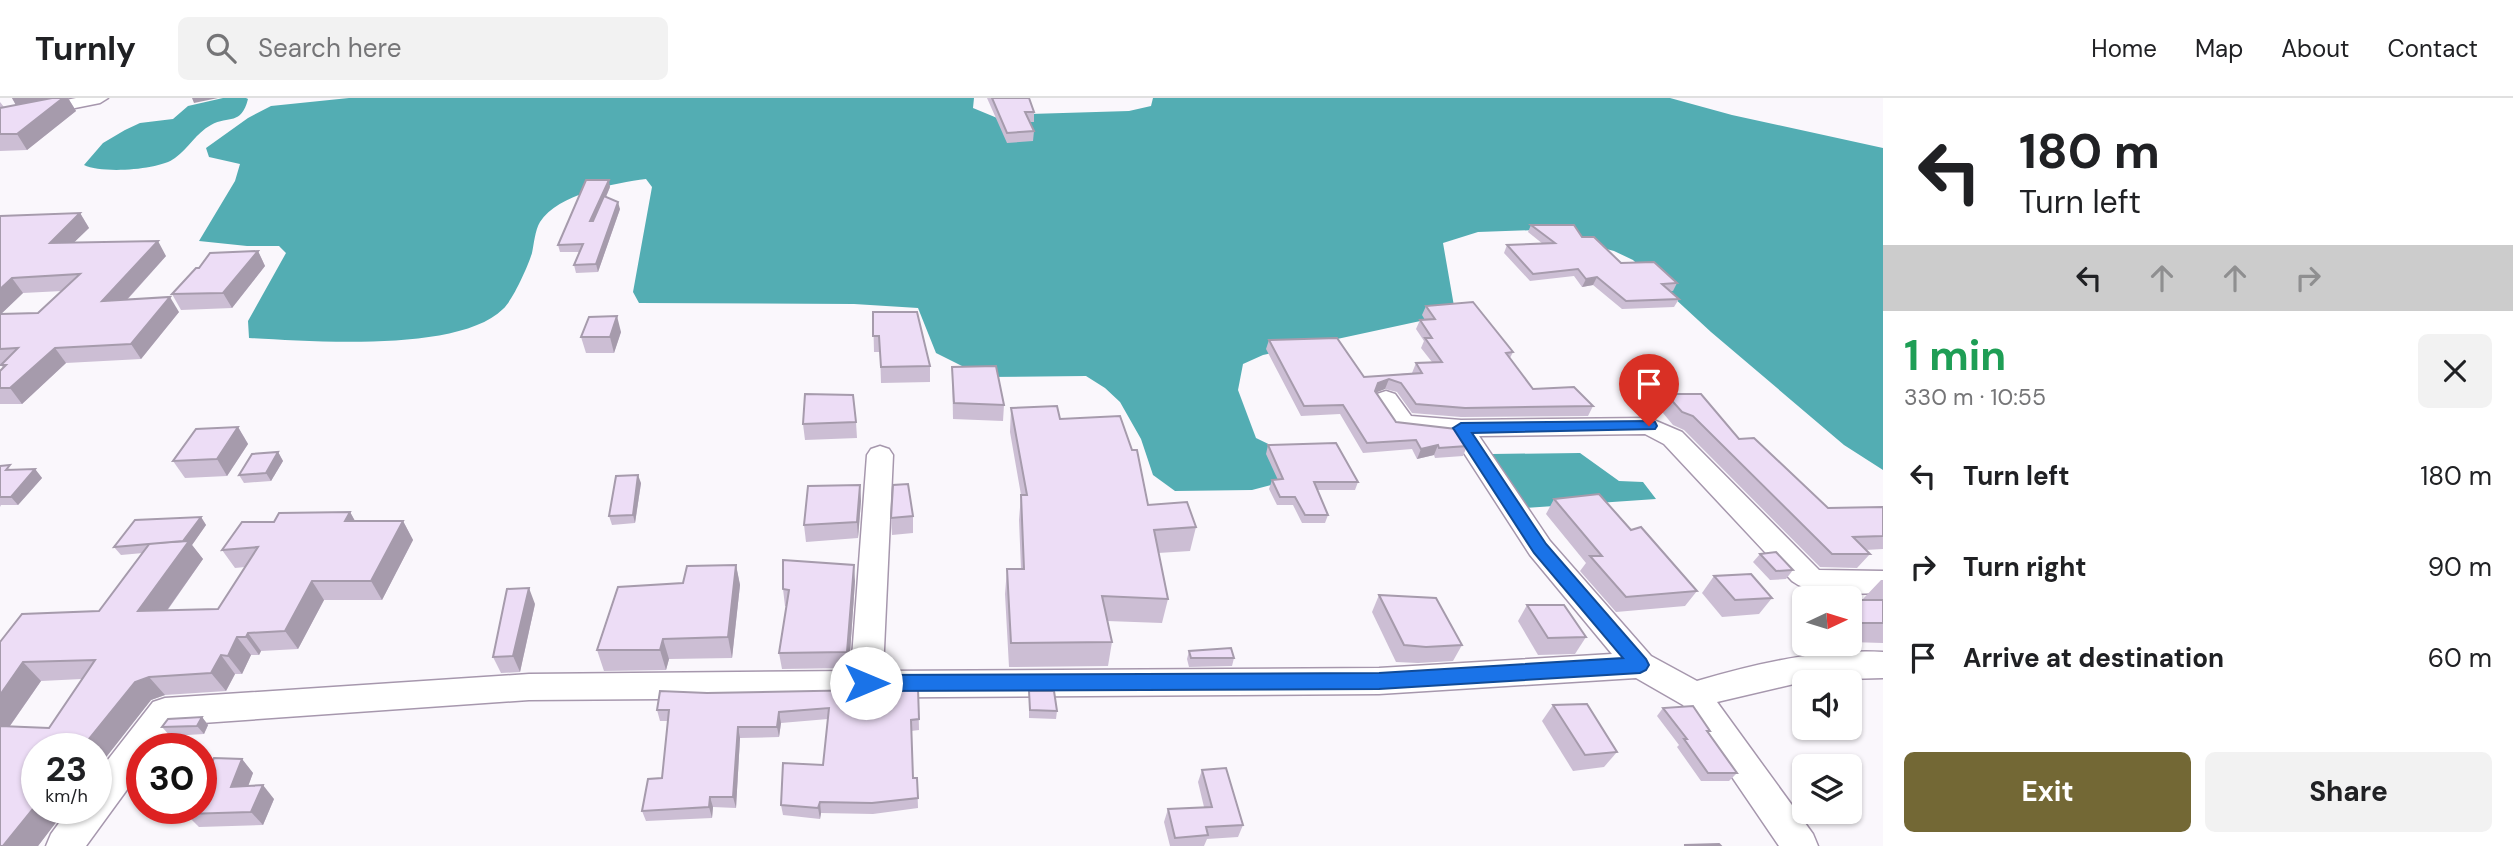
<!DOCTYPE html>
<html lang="en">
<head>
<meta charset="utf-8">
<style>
  body { margin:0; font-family:"DM Sans",sans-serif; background:#f2f2f2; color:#202124; height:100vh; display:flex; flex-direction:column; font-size:26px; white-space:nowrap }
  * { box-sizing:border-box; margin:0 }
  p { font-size:23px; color:#757577 }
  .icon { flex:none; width:38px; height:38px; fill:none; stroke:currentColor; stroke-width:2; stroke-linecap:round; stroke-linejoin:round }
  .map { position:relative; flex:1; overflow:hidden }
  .side { display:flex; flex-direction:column; background:#fff; width:630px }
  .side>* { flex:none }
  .guide { background:#fff; color:#202124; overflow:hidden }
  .needle { width:46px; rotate:86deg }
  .tools { position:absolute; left:1792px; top:488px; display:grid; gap:14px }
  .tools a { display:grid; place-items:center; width:70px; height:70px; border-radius:10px; background:#fff; box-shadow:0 2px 5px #0004; font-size:35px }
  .speed { position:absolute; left:21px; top:635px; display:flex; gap:14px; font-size:35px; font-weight:700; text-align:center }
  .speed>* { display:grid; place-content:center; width:91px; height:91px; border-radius:50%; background:#fff; box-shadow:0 2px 5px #0004; line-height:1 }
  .speed small { font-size:18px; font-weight:400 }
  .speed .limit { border:10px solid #d22; background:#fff; color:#111 }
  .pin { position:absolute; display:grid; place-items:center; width:60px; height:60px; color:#fff; margin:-72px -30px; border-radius:50% 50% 50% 0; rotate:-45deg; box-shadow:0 0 7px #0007 }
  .pin .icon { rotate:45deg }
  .me { position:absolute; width:77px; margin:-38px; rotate:90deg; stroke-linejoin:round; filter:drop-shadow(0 0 5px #0008) }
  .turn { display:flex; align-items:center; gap:24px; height:147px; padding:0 21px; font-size:32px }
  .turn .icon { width:91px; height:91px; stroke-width:2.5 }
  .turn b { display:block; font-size:49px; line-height:60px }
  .lanes { display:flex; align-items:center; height:66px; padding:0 21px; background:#0003; justify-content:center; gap:35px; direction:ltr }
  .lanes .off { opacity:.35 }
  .round { display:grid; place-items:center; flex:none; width:74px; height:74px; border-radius:10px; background:#f2f2f2 }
  .overview { display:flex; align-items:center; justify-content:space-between; height:119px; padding:0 21px }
  h1 { font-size:42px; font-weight:700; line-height:52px; color:#1e9e55 }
  .action { display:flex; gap:14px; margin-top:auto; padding:14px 21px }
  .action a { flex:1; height:80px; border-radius:10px; background:#736835; color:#fff; font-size:28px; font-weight:700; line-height:80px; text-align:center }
  .action a+a { background:#f2f2f2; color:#202124 }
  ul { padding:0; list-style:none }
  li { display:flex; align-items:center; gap:21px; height:91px; padding:0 21px }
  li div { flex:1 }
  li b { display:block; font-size:26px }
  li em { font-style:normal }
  header { display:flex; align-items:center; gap:42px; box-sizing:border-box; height:98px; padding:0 35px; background:#fff; border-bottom:2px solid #e0e0e0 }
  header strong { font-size:33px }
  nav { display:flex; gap:38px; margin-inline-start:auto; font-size:24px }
  .search { width:490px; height:63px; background:#f2f2f2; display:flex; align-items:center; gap:18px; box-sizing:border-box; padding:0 24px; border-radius:10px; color:#757577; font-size:26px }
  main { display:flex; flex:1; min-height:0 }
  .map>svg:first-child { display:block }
  .water { fill:#53adb3 }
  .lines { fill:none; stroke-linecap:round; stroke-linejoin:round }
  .minor-casing { stroke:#a697ad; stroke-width:3 }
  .minor { fill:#fff; fill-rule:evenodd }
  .wall { fill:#ccbed4; fill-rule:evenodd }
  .shaded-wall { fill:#a69bac }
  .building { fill:#edddf6; stroke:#a69bac; stroke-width:2 }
  .route { fill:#1a73e8; stroke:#114b97; stroke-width:2 }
</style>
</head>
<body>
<header>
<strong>Turnly</strong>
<div class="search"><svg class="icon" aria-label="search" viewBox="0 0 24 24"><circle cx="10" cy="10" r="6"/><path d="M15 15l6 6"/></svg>Search here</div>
<nav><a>Home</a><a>Map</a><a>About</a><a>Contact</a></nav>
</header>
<main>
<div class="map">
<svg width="1883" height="748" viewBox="0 0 1883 748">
  <rect width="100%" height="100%" fill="#faf7fc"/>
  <g class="water">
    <path d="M223,0H246L248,1C241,28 229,17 211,27C196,35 189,50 175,60C160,72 102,76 84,67L103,45L125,32L140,25L173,21L188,8Z"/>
    <path d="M349,0H974L973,10L1002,22L1030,16L1129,13L1151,8L1153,0H1670L1732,17L1883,50V372L1844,347L1711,234L1633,162L1614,153L1535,132L1478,134L1443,145L1454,208L1425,222L1263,257L1243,266L1238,292L1256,340L1303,363L1291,382L1252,392L1175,393L1153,377L1141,341L1120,304L1105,290L1086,278L984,279L936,255L918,210L854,206L639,205L633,194L652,89L646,81C615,85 558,96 540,124C535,132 534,146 532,155C528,168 513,202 503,211C459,255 309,243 249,240L248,223L286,155L279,148H247L199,143L235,83L240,66L209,59L206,50L248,20L271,8Z"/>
    <path d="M1580,355L1619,383L1643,384L1656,401L1525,410L1492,356Z"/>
  </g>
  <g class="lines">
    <g class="minor-casing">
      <g id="minor">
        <path d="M76,0H108L100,5L0,25V15Z"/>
        <path d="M1386,293L1395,296L1411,318L1461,322L1649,320L1682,334L1819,472L1883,473V495C1853,495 1817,501 1792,483L1664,346L1645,336L1479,338L1550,443L1651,558L1697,583C1758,565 1819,551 1883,554V580L1811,582L1717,604L1813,736L1818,748H1779L1683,607L1636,580L1379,596L529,602L174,627L157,651H142V671L86,748H46L51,736L70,710H96V677L153,604L165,600L529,576L851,573L867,357L871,351L880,348L889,351L893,357L883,573L1379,570L1612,556L1530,457L1453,338L1394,332L1374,301L1377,296Z"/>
      </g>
    </g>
    <use href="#minor" class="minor"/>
  </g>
  <g class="wall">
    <path d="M12,0H68L76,13L27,52L0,53V4L4,9L16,7Z"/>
    <path d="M987,0H1029L1034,14V24H1030L1034,33L1033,43L1007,45Z"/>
    <path d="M610,89L606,99L620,111L598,174L576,175L574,167L579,154H560L558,147Z"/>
    <path d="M80,115L89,130L74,144L166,158L127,202L179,214L141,261L66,265L22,306H0V273L3,270L1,267H0V118ZM62,193L38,215L1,216L23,195Z"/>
    <path d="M1531,127L1582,139L1621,165L1677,185L1673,193H1670L1679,201L1674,209L1622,211L1593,187L1582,189L1574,178L1530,183L1504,155L1507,147L1543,146L1528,134Z"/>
    <path d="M258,153L265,168L232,210L181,212L172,196L199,170Z"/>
    <path d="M1426,208L1513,254L1510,260L1533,291L1593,308L1588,318L1461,319L1412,315L1397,294L1385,291L1376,294L1396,324L1467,348L1463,358L1435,360L1434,357L1417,361L1412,351L1363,355L1340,316L1301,318L1266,251L1269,242L1364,279L1412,275L1416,265L1432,264L1421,250L1424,243L1416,231L1420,222H1425L1422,217Z"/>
    <path d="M873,214L930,268V284L881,285L880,254H874Z"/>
    <path d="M621,234L614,255H586L581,239Z"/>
    <path d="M952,269L1004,307L1003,323L953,321Z"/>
    <path d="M1666,296L1739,341L1828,410L1883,409V451L1865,452L1870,456L1857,470L1820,469L1684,332L1673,327L1658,309Z"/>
    <path d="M1011,310L1060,321L1148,407L1196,429L1190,453L1158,455L1168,501L1162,525L1107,523L1112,544L1108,568L1009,569L1005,496L1007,471H1021L1019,422L1021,397L1010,334Z"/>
    <path d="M856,324L857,340L805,342L803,326Z"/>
    <path d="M238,329L248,346L227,378L185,380L173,363Z"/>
    <path d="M1268,347L1358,384L1355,392H1317L1328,417L1325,425H1302L1293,407H1277L1269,391L1272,382H1278L1266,356Z"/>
    <path d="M278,354L283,363L271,383L244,385L239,377Z"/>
    <path d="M0,368L14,372L35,371L42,380L18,407H1L0,409Z"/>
    <path d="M641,385L635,425L612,427L609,418Z"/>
    <path d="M860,387L861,403L858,440L806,444L804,427Z"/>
    <path d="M1554,401L1697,493L1685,508L1616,514L1580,473L1586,465L1546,416Z"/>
    <path d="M350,414L355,423H403L413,442L382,502H324L298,551L261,553L259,557H251L242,576H235L226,593L165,597L151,602L96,672V651H37V710H67L38,748H0V544L99,513L143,455L121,457L114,449L201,419L206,427L192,447L203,461L167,513L218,511L245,469L235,470L222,452L274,424ZM82,581L49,630L10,628L41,583Z"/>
    <path d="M913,418V435L892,437L891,420Z"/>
    <path d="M1760,456L1793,472L1786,481L1770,482L1753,464Z"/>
    <path d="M736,467L740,487L732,560L669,561L666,572L604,573L597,552L683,485Z"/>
    <path d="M1714,478L1772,500L1759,516L1722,519L1702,495Z"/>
    <path d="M1881,482H1883V545L1850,544V502H1864L1863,501Z"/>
    <path d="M855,483L849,570L782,571L779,555L787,508H785L783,491Z"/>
    <path d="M1379,497L1462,547L1453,563L1418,565L1396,564L1372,514Z"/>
    <path d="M535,506L520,574L501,575L493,559Z"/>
    <path d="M1527,507L1586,539L1575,556L1538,557L1518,523Z"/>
    <path d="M1189,553L1234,560L1232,568L1189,569L1187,561Z"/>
    <path d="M918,591L919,632L911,633L913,680H917L918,710L873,716L821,715L820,721L783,717L781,707L823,667L828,621L781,625L779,639L740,640L736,710L713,709L712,720L646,723L642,713L662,680L668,623H660L657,612L707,595Z"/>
    <path d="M1029,593L1057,613L1056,621L1029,620Z"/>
    <path d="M1553,607L1617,654L1604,669L1573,673L1542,623Z"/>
    <path d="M1663,610L1710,633L1708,634L1737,675L1729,683H1701L1677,649L1679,647L1657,618Z"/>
    <path d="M202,619L208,627L204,636L170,638L162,629Z"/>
    <path d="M242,661L253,675L248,688L274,701L263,727L199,729L186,716Z"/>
    <path d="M1202,672L1243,727L1238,739L1207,741L1204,748H1170L1164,724L1168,711L1204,709L1198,684Z"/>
  </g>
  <g class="shaded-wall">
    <path d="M12,0H62L17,9Z"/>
    <path d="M63,0H68L76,13L27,52L17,36Z"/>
    <path d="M192,0H218L194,5Z"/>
    <path d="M609,82L610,89L592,131L590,123Z"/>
    <path d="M618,104L620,111L598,174L596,166Z"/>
    <path d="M80,115L89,130L59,159L50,145Z"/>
    <path d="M158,143L166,158L112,218L102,203Z"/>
    <path d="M258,153L265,168L232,210L223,195Z"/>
    <path d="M1597,179L1593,187L1582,189L1586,181Z"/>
    <path d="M12,180L23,195L0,217V191Z"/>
    <path d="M170,199L179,214L141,261L131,246Z"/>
    <path d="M617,218L621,234L614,255L610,239Z"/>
    <path d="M55,250L66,265L22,306L10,290Z"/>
    <path d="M1389,281L1385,291L1375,295L1378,285Z"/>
    <path d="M238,329L248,346L227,378L217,361Z"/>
    <path d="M1438,347L1434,357L1417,361L1421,351Z"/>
    <path d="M278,354L283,363L271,383L266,375Z"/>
    <path d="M35,371L42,380L18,407L11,399Z"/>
    <path d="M638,377L641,385L635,425L633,417Z"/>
    <path d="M860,387L861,403L858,440L857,424Z"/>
    <path d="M350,414L360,432L345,423Z"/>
    <path d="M201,419L206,427L192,447L203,461L153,532L138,513L183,443Z"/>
    <path d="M403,423L413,442L382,502L371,483Z"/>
    <path d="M736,467L740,487L732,560L728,539Z"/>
    <path d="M854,467L855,483L849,570L847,554Z"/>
    <path d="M312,483L324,502L298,551L285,533Z"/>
    <path d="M529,490L535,506L520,574L513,558Z"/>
    <path d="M248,535L261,553L259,557L246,539Z"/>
    <path d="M237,539L251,557L242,576L228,558Z"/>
    <path d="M663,541L669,561L666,572L660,552Z"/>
    <path d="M221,557L235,576L226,593L211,575Z"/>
    <path d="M23,564L41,583L0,642V597Z"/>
    <path d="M149,579L165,597L151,602L96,672V651H81L135,584Z"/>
    <path d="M779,614L781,625L779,639L777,629Z"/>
    <path d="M202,619L208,627L204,636L197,628Z"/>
    <path d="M738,629L740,640L736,710L733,699Z"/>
    <path d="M242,661L253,675L243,702L231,689Z"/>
    <path d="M263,687L274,701L263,727L251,714Z"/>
    <path d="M710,699L713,709L712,720L709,709Z"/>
    <path d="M820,704L821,715L820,721L818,710Z"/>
    <path d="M37,706V710H67L38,748H3Z"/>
  </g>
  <g class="building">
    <path d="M52,0H63L17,36H0V10Z"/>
    <path d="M992,0H1029L1034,14H1025L1034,33L1007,35Z"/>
    <path d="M586,82H609L590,123H593L604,98L618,104L596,166L574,167L583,146L558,147Z"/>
    <path d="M80,115L50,145L158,143L102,203L170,199L131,246L55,250L10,290H0V273L6,267H1L18,250L0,251V216L38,215L80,176L12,180L0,191V118Z"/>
    <path d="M1531,127H1574L1582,139H1594L1621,165L1654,164L1677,185L1662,186L1679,201L1626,203L1597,179L1586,181L1578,171L1533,176L1507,147L1555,145Z"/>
    <path d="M258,153L223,195L172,196L196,170H199L210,155Z"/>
    <path d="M1473,204L1513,254L1506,255L1533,291L1574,289L1593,308L1465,310L1416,306L1401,285L1389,281L1378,285L1375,293L1396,324L1456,331L1467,348L1439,350L1438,347L1421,351L1416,342L1367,345L1343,307L1304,308L1269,242L1337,240L1364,279L1422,275L1416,265L1442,264L1425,240H1432L1420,222L1435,221L1426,208Z"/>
    <path d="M873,214H917L930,268L881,269L879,238H873Z"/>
    <path d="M617,218L610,239H581L589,219Z"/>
    <path d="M996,268L1004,307L954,305L952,269Z"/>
    <path d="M805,296L853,297L856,324L803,326Z"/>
    <path d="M1666,296H1701L1739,341L1754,340L1828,410L1883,409V438L1853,439L1870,456H1832L1693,318L1682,314Z"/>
    <path d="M1057,308L1060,321L1120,318L1132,352H1137L1148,407L1187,404L1196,429L1154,432L1168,501L1102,498L1112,544L1011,545L1007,471H1024L1021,397H1027L1011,310Z"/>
    <path d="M238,329L217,361L173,363L196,331Z"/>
    <path d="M1336,345L1358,384H1314L1328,417H1305L1295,399H1280L1272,382L1283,381L1268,347Z"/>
    <path d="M278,354L266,375L239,377L252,356Z"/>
    <path d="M10,367L6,372L35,371L11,399H0V368Z"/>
    <path d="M638,377L633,417L609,418L616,378Z"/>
    <path d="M908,386L913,418L891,420L893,387Z"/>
    <path d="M860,387L857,424L804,427L808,388Z"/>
    <path d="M1599,396L1631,432L1641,429L1697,493L1626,499L1590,458H1602L1554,401Z"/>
    <path d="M350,414L345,423H403L371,483H312L285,533L248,535L246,539H237L228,558L221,557L211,575L149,579L135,584L81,651H37V706L3,748H0V628L49,630L95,562L23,564L0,597V544L22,516L99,513L150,445L189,443L138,513L218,511L258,449L222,452L242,424H274L279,415Z"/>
    <path d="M201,419L183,443L114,449L135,422Z"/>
    <path d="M1776,454L1793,472L1776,473L1760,456Z"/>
    <path d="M783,462L854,467L847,554L779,555L789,492L783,491Z"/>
    <path d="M736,467L728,539L663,541L660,552H597L618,489L683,485L687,468Z"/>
    <path d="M1751,476L1772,500L1735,502L1714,478Z"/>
    <path d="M529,490L513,558L493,559L507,491Z"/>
    <path d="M1379,497L1436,500L1462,547L1426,549L1404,547Z"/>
    <rect x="1850" y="502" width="33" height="23"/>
    <path d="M1527,507H1564L1586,539L1548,540Z"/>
    <path d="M1231,550L1234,560H1191L1189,553Z"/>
    <path d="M918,591L919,621L911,622L913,680H917L918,700L872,705L820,704L818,710L781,707L783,665L823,667L829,610L779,614L777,629H738L733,699H710L709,709L642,713L648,681L662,680L669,612H657L660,593L707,595Z"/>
    <path d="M1029,593H1054L1057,613L1030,612Z"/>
    <path d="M1587,606L1617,654L1585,657L1553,607Z"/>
    <path d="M1693,608L1710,633H1707L1737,675H1708L1684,641H1687L1663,610Z"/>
    <path d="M202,619L197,628L162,629L168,621Z"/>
    <path d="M214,660L242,661L231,689L263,687L251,714L186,716L189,710H201V685Z"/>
    <path d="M1226,670L1243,727L1206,729L1208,737L1175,740L1168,711L1212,709L1202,672Z"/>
    <path d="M1719,746L1721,748L1684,747Z"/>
  </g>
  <path class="route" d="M1649,323L1655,324L1657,328L1655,331L1472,335L1546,446L1646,561L1649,567L1646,572L1640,575L1379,591L866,593L859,591L856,585L859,579L866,577L1379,575L1623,560L1534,455L1453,330L1461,325Z"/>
</svg>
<div class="tools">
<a><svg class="needle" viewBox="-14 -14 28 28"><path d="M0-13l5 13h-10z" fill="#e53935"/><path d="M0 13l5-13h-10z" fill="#757577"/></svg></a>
<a><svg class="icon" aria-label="sound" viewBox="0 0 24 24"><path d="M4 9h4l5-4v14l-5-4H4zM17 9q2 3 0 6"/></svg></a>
<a><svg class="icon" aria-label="layers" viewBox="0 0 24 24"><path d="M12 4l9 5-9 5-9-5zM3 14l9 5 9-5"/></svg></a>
</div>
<div class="speed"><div>23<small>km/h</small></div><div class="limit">30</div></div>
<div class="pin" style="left:1649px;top:328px;background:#d93025"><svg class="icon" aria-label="arrive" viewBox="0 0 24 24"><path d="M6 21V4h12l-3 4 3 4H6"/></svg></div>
<svg class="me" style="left:866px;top:585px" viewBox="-20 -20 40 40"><circle r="19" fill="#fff"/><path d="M0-13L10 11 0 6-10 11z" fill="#1a73e8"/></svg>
</div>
<section class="side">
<div class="guide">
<div class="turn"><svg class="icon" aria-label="left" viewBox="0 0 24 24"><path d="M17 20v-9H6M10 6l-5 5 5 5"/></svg><div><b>180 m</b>Turn left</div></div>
<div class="lanes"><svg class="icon" aria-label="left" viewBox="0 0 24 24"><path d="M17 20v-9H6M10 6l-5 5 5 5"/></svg><svg class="icon off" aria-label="ahead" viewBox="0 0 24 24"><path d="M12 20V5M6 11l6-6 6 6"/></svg><svg class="icon off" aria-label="ahead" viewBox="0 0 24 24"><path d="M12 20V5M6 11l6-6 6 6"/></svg><svg class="icon off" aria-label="right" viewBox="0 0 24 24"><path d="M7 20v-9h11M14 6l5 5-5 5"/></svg></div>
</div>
<div class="overview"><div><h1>1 min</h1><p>330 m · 10:55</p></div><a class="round"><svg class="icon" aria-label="close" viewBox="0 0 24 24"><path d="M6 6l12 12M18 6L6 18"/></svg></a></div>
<ul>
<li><svg class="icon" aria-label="left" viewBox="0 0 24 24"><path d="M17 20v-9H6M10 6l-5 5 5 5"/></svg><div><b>Turn left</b></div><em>180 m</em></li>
<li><svg class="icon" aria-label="right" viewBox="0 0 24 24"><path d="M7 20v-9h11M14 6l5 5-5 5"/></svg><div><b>Turn right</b></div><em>90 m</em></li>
<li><svg class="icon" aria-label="arrive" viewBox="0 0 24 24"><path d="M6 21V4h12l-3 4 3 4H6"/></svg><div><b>Arrive at destination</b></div><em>60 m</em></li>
</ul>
<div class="action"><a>Exit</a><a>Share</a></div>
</section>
</main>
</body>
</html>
